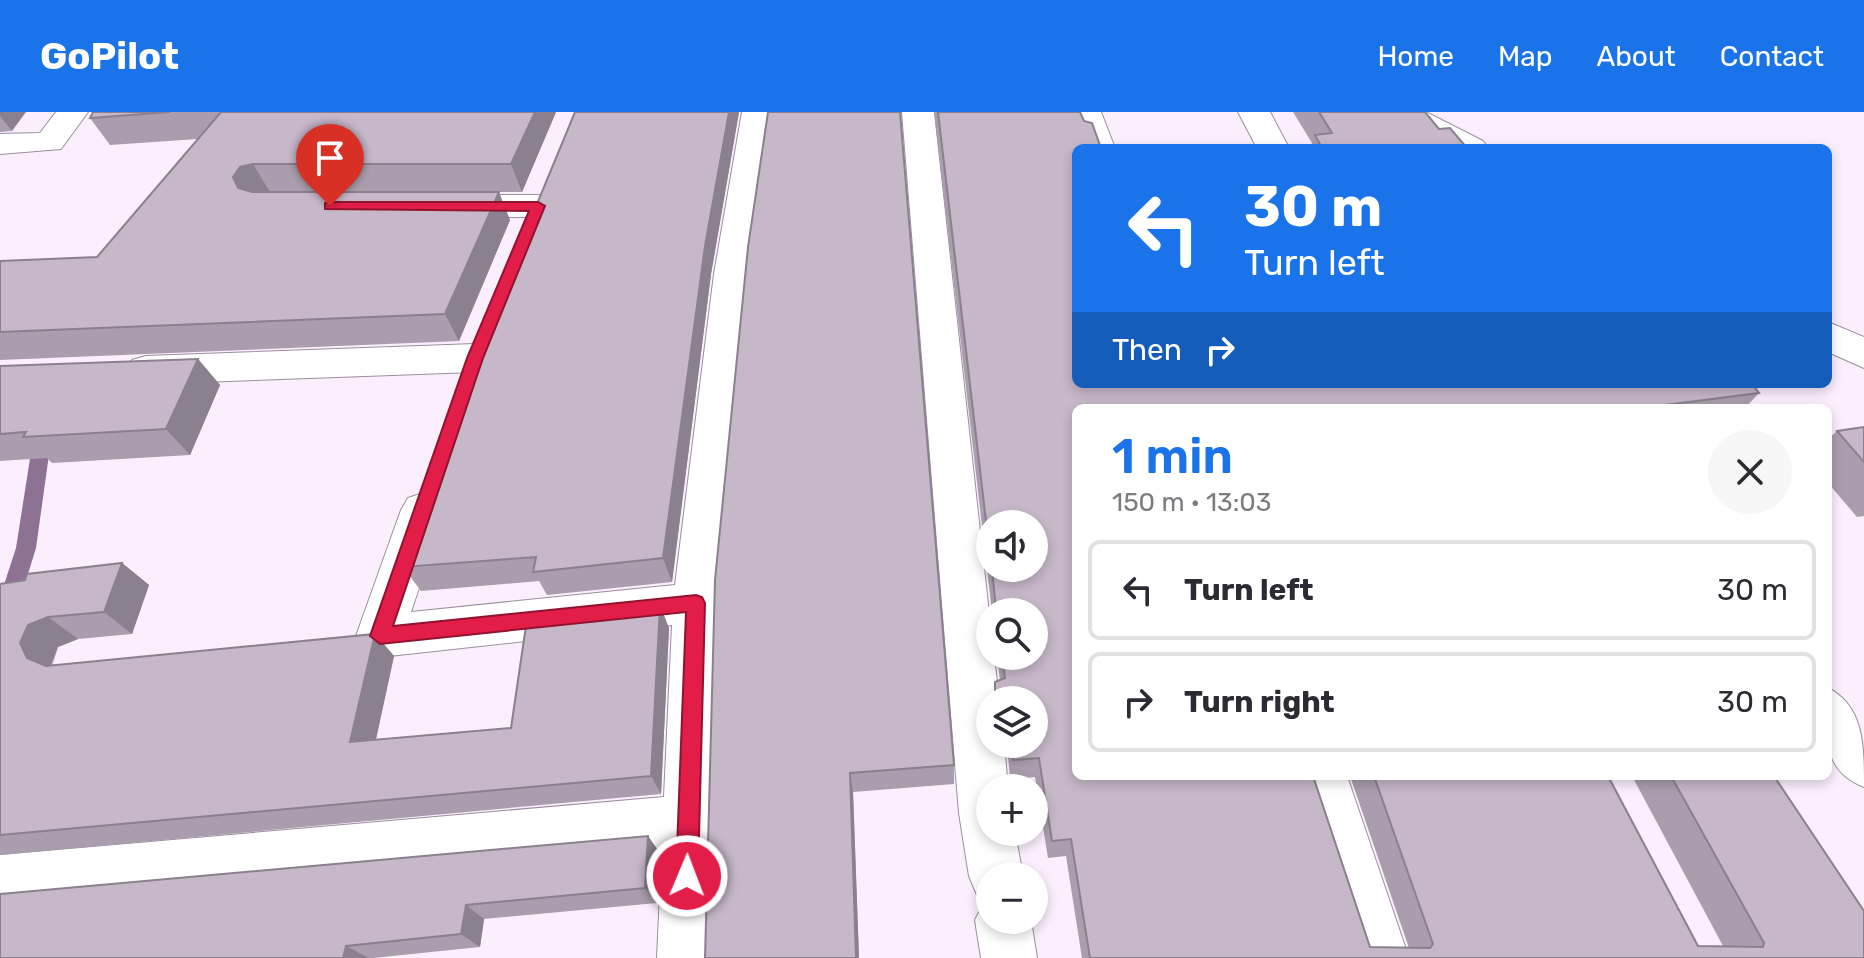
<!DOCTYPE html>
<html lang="en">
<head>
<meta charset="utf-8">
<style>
  body { margin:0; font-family:Rubik,sans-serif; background:#f7f7f7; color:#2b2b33; height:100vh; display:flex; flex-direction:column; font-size:30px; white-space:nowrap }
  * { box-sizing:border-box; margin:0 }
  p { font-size:26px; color:#7c7c81 }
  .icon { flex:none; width:44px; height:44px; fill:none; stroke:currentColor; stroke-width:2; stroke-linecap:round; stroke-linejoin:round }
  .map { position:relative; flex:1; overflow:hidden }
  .side { position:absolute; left:1072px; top:292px; width:760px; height:376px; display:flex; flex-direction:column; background:#fff; border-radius:12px; box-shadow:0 4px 12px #0003 }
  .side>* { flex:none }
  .hud { position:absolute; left:1072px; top:32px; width:760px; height:244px; border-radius:12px; box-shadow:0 4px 12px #0003; background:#1a73e8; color:#fff; overflow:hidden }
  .buttons { position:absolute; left:976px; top:398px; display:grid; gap:16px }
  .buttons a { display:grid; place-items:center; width:72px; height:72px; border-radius:50%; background:#fff; box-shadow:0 4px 12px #0003; font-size:40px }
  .pin { position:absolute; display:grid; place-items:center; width:68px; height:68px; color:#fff; margin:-82px -34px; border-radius:50% 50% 50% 0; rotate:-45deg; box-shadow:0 0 8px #0007 }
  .pin .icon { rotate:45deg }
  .me { position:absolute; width:88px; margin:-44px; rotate:1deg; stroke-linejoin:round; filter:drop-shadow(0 0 6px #0008) }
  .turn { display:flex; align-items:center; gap:28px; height:168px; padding:0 40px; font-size:36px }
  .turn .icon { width:104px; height:104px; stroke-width:2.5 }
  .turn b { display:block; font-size:56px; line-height:68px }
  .then { display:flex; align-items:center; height:76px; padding:0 40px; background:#0003; gap:16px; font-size:30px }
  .round { display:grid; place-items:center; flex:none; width:84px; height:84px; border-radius:42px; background:#f7f7f7 }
  .summary { display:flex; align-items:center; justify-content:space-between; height:136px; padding:0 40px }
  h1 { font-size:48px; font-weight:600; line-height:60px; color:#1a73e8 }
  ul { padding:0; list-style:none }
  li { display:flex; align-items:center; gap:24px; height:100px; margin:0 16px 12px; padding:0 24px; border:4px solid #e1e1e2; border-radius:12px }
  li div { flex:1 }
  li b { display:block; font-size:30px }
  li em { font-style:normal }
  header { display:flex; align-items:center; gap:48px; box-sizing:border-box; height:112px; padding:0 40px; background:#1a73e8; color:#fff }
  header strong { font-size:38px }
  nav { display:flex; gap:44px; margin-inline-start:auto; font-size:28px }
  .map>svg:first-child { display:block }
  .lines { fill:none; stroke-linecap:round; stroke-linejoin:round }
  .stream { fill:#8e7294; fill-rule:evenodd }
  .minor-casing { stroke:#9c8e9f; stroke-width:2 }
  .tertiary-casing { stroke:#9c8e9f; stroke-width:2 }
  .minor { fill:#fff; fill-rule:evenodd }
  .tertiary { fill:#fff; fill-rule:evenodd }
  .wall { fill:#aa9dad; fill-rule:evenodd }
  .shaded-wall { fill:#8b808d }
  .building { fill:#c6b7c9; stroke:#8b808d; stroke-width:2 }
  .route { fill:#e11d48; stroke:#92132f; stroke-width:2 }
</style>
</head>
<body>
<header>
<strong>GoPilot</strong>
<nav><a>Home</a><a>Map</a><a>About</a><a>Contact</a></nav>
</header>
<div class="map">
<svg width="1864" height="846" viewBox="0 0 1864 846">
  <rect width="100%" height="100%" fill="#fbeefd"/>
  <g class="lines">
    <path class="stream" d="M43,314L52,321L36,436L11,517L8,524L0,526V485L16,436L34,321Z"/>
    <g class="minor-casing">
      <g id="minor">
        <path d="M56,0H88L61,37L0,42V22L40,21Z"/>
        <path d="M742,0H774L750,162L719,491L713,846H657L662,737L0,797V743L664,685L672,513L380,545L363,539L356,524L401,398L408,386L423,381L438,386L445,398L411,500L675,473L714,162Z"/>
        <path d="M902,0H934L990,510V544H994L999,588H990V632H1004L1008,676H990V720H1015L1023,764H990V808H1031L1037,846H981L975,808L986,787L977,783L969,764L959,701Z"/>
        <path d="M1069,0H1101L1115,36H1083Z"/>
        <path d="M1238,0H1270L1289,36H1257Z"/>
        <path d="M444,83H538L550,86L555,94L550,102L538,105H444L432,102L427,94L432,86Z"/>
        <path d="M475,232L489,236L494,246L489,256L475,260L146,272L132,268L126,258L132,248L146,244Z"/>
        <path d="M1828,576C1864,594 1864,634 1864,675C1818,657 1828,618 1828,576Z"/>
        <path d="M1295,664H1347L1409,846H1353Z"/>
      </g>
    </g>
    <g class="tertiary-casing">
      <g id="tertiary">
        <path d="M1386,0H1426L1483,29L1488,36H1447L1391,7Z"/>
        <path d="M1828,210L1864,225V256L1828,240Z"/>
      </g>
    </g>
    <use href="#minor" class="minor"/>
    <use href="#tertiary" class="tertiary"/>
  </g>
  <g class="wall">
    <path d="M0,0L12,19L0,20Z"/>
    <path d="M93,0H556L522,80H268L510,108L459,229L0,248V149L97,145L198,27L110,33L90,6Z"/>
    <path d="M575,0H739L711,162L672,470L547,483L539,469L421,479L403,455Z"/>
    <path d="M768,0L954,653V672L853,680L859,846Z"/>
    <path d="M934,0H1080L1076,272L1615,273L1759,281L1745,296H1076L1370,835L1409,836L1350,664H1608L1698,834H1723L1632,664H1774L1862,846H1082L1066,744L1048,746L1035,665L1010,667L1007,632H1034V588H993L995,570L1000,568L997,544H1034V500H992ZM990,412L1034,456H990Z"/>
    <path d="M1293,0H1425L1439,17L1467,36H1310L1312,31Z"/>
    <path d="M198,247L220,273L190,343L52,351L47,346L0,349V254Z"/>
    <path d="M1864,315V404L1857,405L1828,371V327L1837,319Z"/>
    <path d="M122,451L149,473L132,522L78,527L58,535L52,554L375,522L394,544L376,628L511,616L660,494L669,516L661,682L0,743V472Z"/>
    <path d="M648,724L659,740L657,791L484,807L480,835L373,846H0Z"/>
  </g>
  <g class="shaded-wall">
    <path d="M0,0H26L12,19L0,4Z"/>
    <path d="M535,0H556L522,80L511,52Z"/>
    <path d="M729,0H739L711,162L672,470L663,446L705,134Z"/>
    <path d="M253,52L270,80L257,83L238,76L233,65L240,55Z"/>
    <path d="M499,80L510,108L459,229L445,202Z"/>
    <path d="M198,247L220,273L190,343L166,317Z"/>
    <path d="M122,451L149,473L132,522L104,500Z"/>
    <path d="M660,494L669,516L661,682L651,664Z"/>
    <path d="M48,505L78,527L58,535L51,552L58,567L27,546L20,531L28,513Z"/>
    <path d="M375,522L394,544L371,649L350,630Z"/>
    <path d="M850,661L853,680L859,846H856Z"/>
    <path d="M648,724L659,740L657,791L645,776Z"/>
    <path d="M466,793L484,807L480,835L461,822Z"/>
    <path d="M346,834L369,846H343Z"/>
  </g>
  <g class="building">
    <path d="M93,0H170L90,6Z"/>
    <path d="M221,0H535L511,52H253L240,55L233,65L238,76L252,80H499L445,202L0,220V149L97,145Z"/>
    <path d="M575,0H729L705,134L663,446L533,460L536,445L403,455L484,220Z"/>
    <path d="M768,0H900L954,653L850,661L856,846H705L715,468L748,135Z"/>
    <path d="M938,0H1080L1084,9L1092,11L1101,36H1076V272H1752L1759,281L1650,295V296H1076V664H1313L1370,835L1430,836L1433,832L1374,664H1608L1698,834L1763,835L1764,831L1671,664H1774L1864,799V846H1090L1071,727L1052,729L1039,646L1013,648L1012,632H1034V588H995V570L1005,566L1002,544H1034V500H995V487L992,456H1034V412H990V443Z"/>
    <path d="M1319,0H1425L1439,17L1450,16L1467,36H1322L1315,23L1332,21Z"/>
    <path d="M198,247L166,317L23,325L26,320L0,322V254Z"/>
    <path d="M1864,315V350L1837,319Z"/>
    <path d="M122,451L104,500L48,505L28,513L20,531L27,546L46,554L375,522L350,630L511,616L527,507L660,494L651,664L0,723V472L25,468L27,462Z"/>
    <path d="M648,724L645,776L466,793L461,822L346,834L343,846H0V782Z"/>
  </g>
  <path class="route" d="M330,90H538L545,94L483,246L393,514L696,483L702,485L705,491L698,764L695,772L687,775L679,772L676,764L686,500L380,532L370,524L467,246L529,99L325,97V91Z"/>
</svg>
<div class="buttons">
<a><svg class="icon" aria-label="sound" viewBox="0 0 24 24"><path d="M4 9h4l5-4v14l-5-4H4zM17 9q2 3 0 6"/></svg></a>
<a><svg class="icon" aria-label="search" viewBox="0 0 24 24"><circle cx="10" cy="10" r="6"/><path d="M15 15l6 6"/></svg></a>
<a><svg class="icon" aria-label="layers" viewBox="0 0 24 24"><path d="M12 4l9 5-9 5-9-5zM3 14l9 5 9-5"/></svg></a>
<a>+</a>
<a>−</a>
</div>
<div class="pin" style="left:330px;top:94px;background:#d93025"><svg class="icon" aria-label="arrive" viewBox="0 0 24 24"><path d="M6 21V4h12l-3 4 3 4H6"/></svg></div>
<svg class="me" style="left:687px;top:764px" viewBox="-20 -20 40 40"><circle r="17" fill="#e11d48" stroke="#fff" stroke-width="3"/><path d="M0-11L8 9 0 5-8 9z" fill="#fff"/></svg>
<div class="hud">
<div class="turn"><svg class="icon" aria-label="left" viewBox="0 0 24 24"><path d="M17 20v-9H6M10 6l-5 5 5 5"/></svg><div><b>30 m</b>Turn left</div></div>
<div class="then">Then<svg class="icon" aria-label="right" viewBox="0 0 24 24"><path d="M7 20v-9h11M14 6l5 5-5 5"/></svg></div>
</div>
<section class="side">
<div class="summary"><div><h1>1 min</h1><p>150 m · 13:03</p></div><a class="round"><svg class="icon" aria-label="close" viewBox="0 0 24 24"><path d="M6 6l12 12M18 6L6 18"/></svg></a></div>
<ul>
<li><svg class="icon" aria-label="left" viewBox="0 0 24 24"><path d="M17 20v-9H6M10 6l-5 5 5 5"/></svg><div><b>Turn left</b></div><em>30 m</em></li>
<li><svg class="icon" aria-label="right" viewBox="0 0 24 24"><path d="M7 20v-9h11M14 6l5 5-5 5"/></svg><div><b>Turn right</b></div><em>30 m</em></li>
</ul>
</section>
</div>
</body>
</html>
